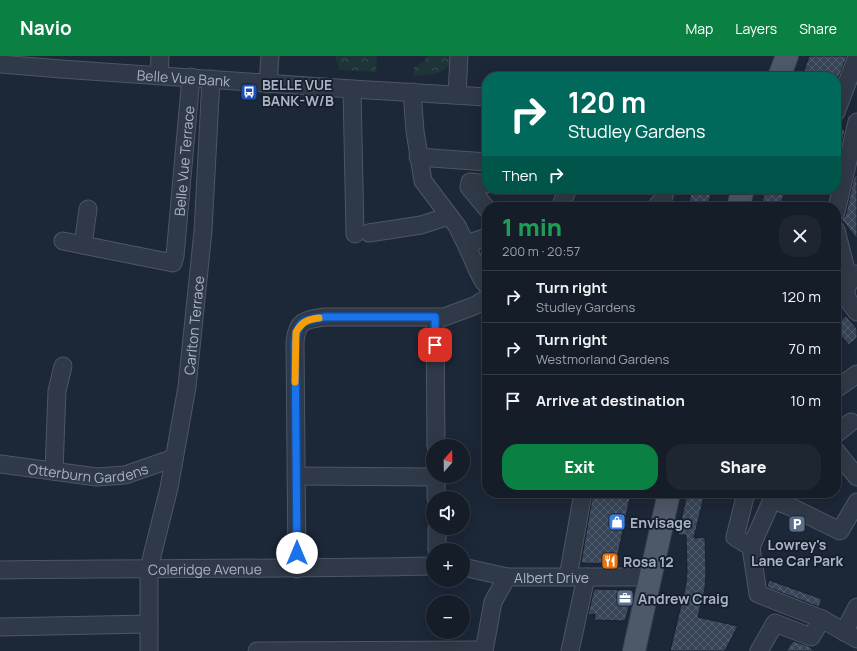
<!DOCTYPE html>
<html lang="en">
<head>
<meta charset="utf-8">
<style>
  body { margin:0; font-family:Manrope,sans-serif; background:#1e2631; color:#f1f3f6; height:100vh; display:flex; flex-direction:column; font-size:15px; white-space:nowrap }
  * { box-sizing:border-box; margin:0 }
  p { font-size:13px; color:#9da2a8 }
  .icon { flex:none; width:22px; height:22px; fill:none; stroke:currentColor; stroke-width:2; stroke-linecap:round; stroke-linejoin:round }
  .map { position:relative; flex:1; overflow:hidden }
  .details { position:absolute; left:482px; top:146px; width:359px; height:296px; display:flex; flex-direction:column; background:#151d29; border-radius:16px; box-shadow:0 4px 16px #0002,0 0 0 1px #343b46 }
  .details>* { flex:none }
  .guide { position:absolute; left:482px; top:16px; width:359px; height:122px; border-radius:16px; box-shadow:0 4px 16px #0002,0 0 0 1px #343b46; background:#00695c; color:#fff; overflow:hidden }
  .needle { width:26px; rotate:20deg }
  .fabs { position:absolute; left:426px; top:383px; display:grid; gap:8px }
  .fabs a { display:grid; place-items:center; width:44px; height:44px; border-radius:50%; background:#151d29; box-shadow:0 4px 16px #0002,0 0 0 1px #343b46; font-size:20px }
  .pin { position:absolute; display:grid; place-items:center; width:34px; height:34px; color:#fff; margin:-17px; border-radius:8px; box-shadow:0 2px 6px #0006 }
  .me { position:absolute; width:44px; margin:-22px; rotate:0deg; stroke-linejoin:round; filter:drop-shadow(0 0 3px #0008) }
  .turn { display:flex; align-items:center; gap:14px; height:84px; padding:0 20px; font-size:18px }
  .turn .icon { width:52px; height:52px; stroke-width:2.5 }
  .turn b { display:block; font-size:28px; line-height:34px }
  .then { display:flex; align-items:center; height:38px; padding:0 20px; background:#0003; gap:8px; font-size:15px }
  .round { display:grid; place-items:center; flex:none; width:42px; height:42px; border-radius:16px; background:#1e2631 }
  .summary { display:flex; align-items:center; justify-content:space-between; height:68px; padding:0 20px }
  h1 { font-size:24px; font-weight:800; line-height:30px; color:#1e9e55 }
  .button { display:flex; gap:8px; margin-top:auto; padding:8px 20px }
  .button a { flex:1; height:46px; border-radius:16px; background:#0b8043; color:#fff; font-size:16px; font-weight:800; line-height:46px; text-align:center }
  .button a+a { background:#1e2631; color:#f1f3f6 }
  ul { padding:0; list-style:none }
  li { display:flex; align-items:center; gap:12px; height:52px; padding:0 20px; border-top:1px solid #343b46 }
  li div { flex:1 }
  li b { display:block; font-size:15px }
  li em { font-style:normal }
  header { display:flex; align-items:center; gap:24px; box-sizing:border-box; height:56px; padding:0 20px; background:#0b8043; color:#fff }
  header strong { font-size:19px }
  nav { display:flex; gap:22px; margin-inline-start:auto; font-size:14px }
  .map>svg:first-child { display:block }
  .forest { fill:url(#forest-crowns) }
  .building { fill:url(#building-cross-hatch); stroke:#18202e }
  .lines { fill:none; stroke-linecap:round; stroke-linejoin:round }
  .minor-casing { stroke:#4d5666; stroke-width:19 }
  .major-casing { stroke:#394251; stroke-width:24 }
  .minor { stroke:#303947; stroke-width:17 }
  .major { stroke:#4d5868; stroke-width:22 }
  .route-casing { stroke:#114b97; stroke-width:10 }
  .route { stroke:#1a73e8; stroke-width:7 }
  .slow { stroke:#f59e0b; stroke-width:7 }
  .labels { text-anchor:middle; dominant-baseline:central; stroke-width:3.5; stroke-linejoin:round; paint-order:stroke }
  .street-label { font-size:14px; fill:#a9b3c5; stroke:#161e2b }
  .poi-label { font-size:14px; font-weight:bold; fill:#a9b3c5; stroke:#161e2b; text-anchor:start }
</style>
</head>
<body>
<header>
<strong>Navio</strong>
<nav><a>Map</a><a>Layers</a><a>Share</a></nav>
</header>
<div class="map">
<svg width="857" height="595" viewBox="0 0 857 595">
  <defs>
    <pattern id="forest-crowns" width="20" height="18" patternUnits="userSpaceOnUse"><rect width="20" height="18" fill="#1e3438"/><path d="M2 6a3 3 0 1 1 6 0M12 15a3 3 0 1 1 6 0" fill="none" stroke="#3c4f53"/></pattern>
    <pattern id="building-cross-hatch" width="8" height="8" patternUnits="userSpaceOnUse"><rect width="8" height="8" fill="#384458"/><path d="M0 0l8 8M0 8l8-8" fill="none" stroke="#525d6e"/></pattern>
  </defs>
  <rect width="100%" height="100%" fill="#1c2737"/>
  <g class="forest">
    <path d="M335,0H375L377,2L376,16L339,14Z"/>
    <path d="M427,0H458L444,14L436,18L413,20L414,11L425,5Z"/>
  </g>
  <g class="building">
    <path d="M809,0H847L839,21H802Z"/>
    <path d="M836,73L845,74L837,109H836Z"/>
    <path d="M857,119V183L842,164L846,158L854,121Z"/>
    <path d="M692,133H712L708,151H688Z"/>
    <path d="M766,133H786L780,151H760Z"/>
    <path d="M846,260L857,273V282L849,289L836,274V268Z"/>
    <path d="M593,437H631L616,508L581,507Z"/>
    <path d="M687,437H705L694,482L705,481L706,517L705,532L698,561L738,570L725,595H670L686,528L687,515L686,479H678Z"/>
    <path d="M769,524L822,543L819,551L767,531Z"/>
    <path d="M594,533L634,534L625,565L594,564L595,558L588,559Z"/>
    <path d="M793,585L808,590L815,595H786Z"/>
  </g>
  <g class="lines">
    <g class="minor-casing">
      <g id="minor">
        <path id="s1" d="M0,8L61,13L352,33L487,41"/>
        <path d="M159,19L160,0"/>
        <path d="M268,28L270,0"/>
        <path d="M352,33L355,178"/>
        <path d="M412,36L415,75L423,125L457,170L466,188L477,213L483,225L487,229"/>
        <path d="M457,39L459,0"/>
        <path d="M836,56L857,1"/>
        <path d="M418,101L487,106"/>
        <path d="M487,128L470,126L469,131L487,153"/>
        <path d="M560,151L568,133"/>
        <path d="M656,151L663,143L666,133"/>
        <path d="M836,156L857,66"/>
        <path d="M836,174L849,225"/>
        <path d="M369,177L421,169L449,160"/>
        <path id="s2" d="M63,185L173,207L175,200L191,21"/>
        <path d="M466,188L487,181"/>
        <path d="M83,189L88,153"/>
        <path d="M857,218C841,233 844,241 857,256"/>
        <path d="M435,261L436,390"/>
        <path d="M836,333L857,318"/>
        <path d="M836,378L851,366"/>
        <path d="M836,395L857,421"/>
        <path id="s3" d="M0,408L97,421L125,419L174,402"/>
        <path d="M54,415L57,335L63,310"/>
        <path d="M296,420L436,421"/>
        <path d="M436,420V442"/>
        <path d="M746,437L735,481L751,491L758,538L822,563L857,583"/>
        <path d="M437,472V494"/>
        <path d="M751,491L772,444L789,450L840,475L857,446"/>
        <path d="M463,511L507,521"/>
        <path d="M297,513L295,286C297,264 305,264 325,261H444L474,250L487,242"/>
        <path id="s4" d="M0,514C144,512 289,513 433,510"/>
        <path d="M568,521L583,437"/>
        <path d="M0,571L149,568"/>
        <path d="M844,576L857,551"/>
        <path id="s5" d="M149,595V512L169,432L187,331L203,175L211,23"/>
        <path d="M257,595L484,594"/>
        <path id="s6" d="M484,595L493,546L507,521H651"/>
        <path d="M570,595L586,521"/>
        <path d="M759,595L775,567L811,581L822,563"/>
      </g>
    </g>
    <g class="major-casing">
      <g id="major">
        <path d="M779,21L787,0"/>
        <path d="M738,151L743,133"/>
        <path d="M634,595L669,437"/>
      </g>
    </g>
    <use href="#minor" class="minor"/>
    <use href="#major" class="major"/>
  </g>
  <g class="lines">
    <g class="route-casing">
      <path id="route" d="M297,497L295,286C297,264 305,264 325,261H435V289"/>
    </g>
    <use href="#route" class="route"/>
    <path class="slow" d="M295,326L296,276C302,266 308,263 319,262"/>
  </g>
  <defs>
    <g id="bus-square" transform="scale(0.9)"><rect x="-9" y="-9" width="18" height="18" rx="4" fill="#1a4fb4" stroke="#161e2b"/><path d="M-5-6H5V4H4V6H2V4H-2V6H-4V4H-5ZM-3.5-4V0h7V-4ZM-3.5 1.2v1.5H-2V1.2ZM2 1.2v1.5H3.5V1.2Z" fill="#fff"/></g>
    <g id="shop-square" transform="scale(0.9)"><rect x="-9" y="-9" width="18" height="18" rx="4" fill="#3f7fe0" stroke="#161e2b"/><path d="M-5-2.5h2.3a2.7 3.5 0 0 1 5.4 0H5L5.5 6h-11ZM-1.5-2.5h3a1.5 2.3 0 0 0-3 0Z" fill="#fff"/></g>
    <g id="parking-square" transform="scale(0.9)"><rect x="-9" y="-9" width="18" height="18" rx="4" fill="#5c6f8a" stroke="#161e2b"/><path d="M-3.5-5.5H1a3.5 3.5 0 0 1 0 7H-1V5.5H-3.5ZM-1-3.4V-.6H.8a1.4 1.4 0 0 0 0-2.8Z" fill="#fff"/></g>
    <g id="restaurant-square" transform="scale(0.9)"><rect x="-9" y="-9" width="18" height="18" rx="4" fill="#e8710a" stroke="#161e2b"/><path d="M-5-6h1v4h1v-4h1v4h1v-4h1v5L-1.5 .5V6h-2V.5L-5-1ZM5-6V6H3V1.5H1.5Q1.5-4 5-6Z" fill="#fff"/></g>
    <g id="office-square" transform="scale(0.9)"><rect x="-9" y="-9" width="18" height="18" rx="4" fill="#5c6f8a" stroke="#161e2b"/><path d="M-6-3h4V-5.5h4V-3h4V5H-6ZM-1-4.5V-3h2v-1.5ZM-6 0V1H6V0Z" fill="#fff"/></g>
  </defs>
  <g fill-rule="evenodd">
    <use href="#bus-square" x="249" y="36"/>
    <use href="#shop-square" x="617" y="466"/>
    <use href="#parking-square" x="797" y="468"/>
    <use href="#restaurant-square" x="610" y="505"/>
    <use href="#office-square" x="625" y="542"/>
  </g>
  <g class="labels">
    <g class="street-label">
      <text stroke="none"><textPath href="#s1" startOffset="184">Belle Vue Bank</textPath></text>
      <text stroke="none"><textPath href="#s2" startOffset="215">Belle Vue Terrace</textPath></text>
      <text stroke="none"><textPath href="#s5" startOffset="330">Carlton Terrace</textPath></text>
      <text stroke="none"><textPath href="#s3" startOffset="89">Otterburn Gardens</textPath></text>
      <text stroke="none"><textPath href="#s4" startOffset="205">Coleridge Avenue</textPath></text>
      <text stroke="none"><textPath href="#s6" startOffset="123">Albert Drive</textPath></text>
    </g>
    <g class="poi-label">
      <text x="262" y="28">BELLE VUE<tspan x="262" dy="16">BANK-W/B</tspan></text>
      <text x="630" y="466">Envisage</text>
      <text x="797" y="488" text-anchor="middle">Lowrey's<tspan x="797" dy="16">Lane Car Park</tspan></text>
      <text x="623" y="505">Rosa 12</text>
      <text x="638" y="542">Andrew Craig</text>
    </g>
  </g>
</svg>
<div class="fabs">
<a><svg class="needle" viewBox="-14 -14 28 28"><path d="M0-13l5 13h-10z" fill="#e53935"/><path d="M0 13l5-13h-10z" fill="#9da2a8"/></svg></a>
<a><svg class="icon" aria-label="sound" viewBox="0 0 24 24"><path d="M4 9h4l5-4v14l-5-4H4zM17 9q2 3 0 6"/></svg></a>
<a>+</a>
<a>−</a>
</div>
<div class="pin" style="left:435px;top:289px;background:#d93025"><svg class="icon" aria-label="arrive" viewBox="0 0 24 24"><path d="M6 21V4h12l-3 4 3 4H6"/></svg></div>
<svg class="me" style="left:297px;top:497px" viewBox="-20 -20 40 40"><circle r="19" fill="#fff"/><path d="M0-13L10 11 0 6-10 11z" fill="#1a73e8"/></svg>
<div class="guide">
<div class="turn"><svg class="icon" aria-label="right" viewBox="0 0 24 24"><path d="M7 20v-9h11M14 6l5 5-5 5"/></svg><div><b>120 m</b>Studley Gardens</div></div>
<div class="then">Then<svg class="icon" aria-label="right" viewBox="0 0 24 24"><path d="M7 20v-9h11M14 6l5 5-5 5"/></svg></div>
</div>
<section class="details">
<div class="summary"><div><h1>1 min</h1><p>200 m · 20:57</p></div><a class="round"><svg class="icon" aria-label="close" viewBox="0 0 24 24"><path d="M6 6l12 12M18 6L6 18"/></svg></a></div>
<ul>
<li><svg class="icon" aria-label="right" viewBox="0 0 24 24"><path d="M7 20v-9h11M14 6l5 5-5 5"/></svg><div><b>Turn right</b><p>Studley Gardens</p></div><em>120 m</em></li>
<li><svg class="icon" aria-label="right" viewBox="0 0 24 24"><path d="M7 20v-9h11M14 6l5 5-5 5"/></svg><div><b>Turn right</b><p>Westmorland Gardens</p></div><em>70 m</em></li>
<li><svg class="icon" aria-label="arrive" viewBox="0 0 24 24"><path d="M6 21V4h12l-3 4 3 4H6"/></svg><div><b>Arrive at destination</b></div><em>10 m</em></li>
</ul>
<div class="button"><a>Exit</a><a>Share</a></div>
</section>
</div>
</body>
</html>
